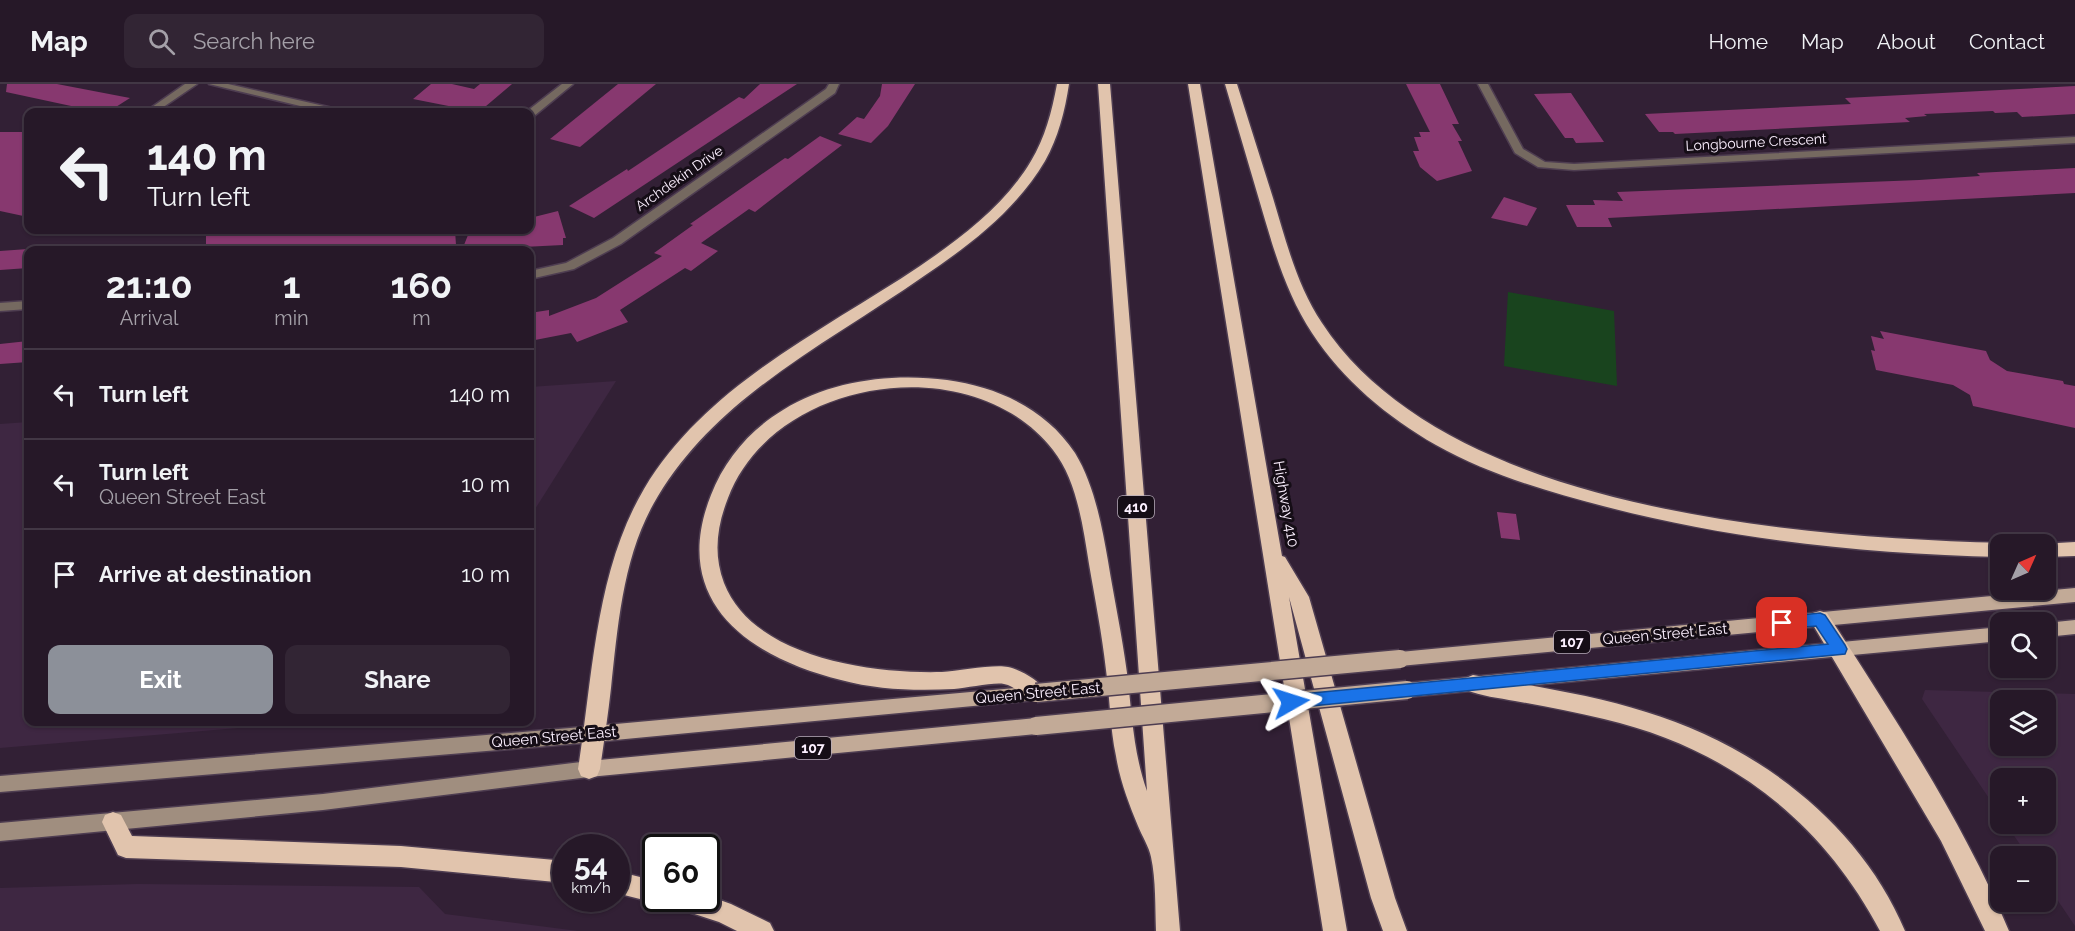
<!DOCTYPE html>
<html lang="en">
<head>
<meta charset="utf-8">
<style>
  body { margin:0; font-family:Raleway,sans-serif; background:#322534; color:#f1f3f6; height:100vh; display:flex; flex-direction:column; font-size:22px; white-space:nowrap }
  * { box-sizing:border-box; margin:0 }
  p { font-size:20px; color:#a4a0a8 }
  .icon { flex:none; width:33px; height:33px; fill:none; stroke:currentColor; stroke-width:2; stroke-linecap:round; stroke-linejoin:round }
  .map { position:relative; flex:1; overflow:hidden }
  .drawer { position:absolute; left:24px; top:162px; width:510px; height:480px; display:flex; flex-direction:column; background:#261828; border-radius:12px; box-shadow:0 2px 4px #0004,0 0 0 2px #423745 }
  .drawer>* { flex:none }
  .hud { position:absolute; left:24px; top:24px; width:510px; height:126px; border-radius:12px; box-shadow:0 2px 4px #0004,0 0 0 2px #423745; background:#261828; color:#f1f3f6; overflow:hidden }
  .needle { width:39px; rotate:45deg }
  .controls { position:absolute; left:1990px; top:450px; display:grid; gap:12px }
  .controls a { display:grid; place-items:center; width:66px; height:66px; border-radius:12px; background:#261828; box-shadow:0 2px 4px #0004,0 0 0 2px #423745; font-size:30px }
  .speed { position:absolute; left:552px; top:750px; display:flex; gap:12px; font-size:30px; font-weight:700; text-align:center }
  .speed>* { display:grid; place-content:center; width:78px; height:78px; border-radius:50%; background:#261828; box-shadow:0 2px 4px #0004,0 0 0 2px #423745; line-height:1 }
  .speed small { font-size:15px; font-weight:400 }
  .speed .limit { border:3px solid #111; border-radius:9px; background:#fff; color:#111 }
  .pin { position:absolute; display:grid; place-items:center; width:51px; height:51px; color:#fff; margin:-26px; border-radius:12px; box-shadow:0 3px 9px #0006 }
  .me { position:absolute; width:66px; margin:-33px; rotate:84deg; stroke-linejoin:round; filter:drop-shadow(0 0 4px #0008) }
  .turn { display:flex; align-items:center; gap:21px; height:126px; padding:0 24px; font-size:27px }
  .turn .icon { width:78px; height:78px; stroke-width:2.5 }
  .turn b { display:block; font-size:42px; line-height:51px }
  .eta { display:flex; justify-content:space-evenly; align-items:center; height:102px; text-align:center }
  .eta b { font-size:36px; font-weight:700; line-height:42px }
  .action { display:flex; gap:12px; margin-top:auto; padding:12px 24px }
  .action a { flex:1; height:69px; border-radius:12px; background:#8c9099; color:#fff; font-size:24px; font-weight:700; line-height:69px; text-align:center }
  .action a+a { background:#322534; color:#f1f3f6 }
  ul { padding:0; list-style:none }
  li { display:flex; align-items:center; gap:18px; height:90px; padding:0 24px; border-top:2px solid #423745 }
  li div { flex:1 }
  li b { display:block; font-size:22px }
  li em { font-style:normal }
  header { display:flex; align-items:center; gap:36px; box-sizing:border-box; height:84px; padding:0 30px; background:#261828; border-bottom:2px solid #423745 }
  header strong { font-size:28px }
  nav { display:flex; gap:33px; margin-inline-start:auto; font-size:21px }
  .search { width:420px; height:54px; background:#322534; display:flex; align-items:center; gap:15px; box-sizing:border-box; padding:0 21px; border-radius:12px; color:#a4a0a8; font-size:22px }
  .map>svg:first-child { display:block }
  .built { fill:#3e2742; fill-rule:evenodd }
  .green { fill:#19441e }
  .building { fill:#87386f }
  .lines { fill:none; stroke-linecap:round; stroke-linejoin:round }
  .minor-casing { stroke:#4e3d51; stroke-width:3 }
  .secondary-casing { stroke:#4e3d51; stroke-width:3 }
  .primary-casing { stroke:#4e3d51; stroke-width:3 }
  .motorway-casing { stroke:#4e3d51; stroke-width:3 }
  .minor { fill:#756960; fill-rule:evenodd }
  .secondary { fill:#a08e7f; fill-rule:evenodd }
  .primary { fill:#c2aa97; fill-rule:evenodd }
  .motorway { fill:#e1c4ad; fill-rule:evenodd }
  .primary-bridge-casing { stroke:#4e3d51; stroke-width:21; stroke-linecap:butt }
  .primary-bridge { stroke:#c2aa97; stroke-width:18 }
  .route { fill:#1a73e8; stroke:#114b97; stroke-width:1.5 }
  .labels { text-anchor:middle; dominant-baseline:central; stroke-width:6; stroke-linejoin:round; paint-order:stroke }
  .far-street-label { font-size:14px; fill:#fcf0ff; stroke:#150d16 }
  .shield { fill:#150d16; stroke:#b7acb9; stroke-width:1.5 }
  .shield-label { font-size:14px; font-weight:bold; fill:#fcf0ff }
  .street-label { font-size:15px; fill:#fcf0ff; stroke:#150d16 }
</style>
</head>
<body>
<header>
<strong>Map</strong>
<div class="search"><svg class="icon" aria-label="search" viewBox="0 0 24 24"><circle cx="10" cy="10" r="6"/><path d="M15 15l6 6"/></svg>Search here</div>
<nav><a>Home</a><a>Map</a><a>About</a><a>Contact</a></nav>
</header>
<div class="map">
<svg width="2075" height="847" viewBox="0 0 2075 847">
  <rect width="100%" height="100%" fill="#322035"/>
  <g class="built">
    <path d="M616,297L530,433V303Z"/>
    <path d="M28,338V638H308L0,664V340Z"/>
    <path d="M1925,606L2075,610V842L2046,799V772H2028L2006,740H2046V694H2001V732L1922,615ZM2001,616H2046V662H2001Z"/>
    <path d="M138,800L419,803L445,830L578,847H0V804Z"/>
  </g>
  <path class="green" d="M1508,208L1614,227L1617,302L1504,282Z"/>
  <g class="building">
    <path d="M7,0H57L130,14L108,28H99L6,8Z"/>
    <path d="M431,0H452L474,5L480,0H512L479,28L413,15Z"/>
    <path d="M618,0H656L580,63L550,55Z"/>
    <path d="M760,0H797L594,134L569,122L627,85L628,87L739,13L744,15Z"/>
    <path d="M882,0H915L888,42L871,59L838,50L857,33L864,35L880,12Z"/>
    <path d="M1406,0H1440L1459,40H1452L1462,57H1458L1472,87L1437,97L1420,83L1413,67H1419L1414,53H1421L1419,48H1430Z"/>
    <path d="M2075,2V30L2022,33L2017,28L1995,29L1993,27L1924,30L1927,32L1905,34L1910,38L1675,50L1673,48H1659L1645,30L1851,20L1845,14Z"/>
    <path d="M1571,9L1575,15L1604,58L1576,59L1573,54H1565L1534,10Z"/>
    <path d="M0,48H28V133L0,127Z"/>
    <path d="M820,52L842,61L755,128L749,125L701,159L718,167L691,187L685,184L620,226L628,238L577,258L571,249L530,257V229L549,226V232L596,214L662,172L654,169L693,141L690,140L785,74L788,75Z"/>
    <path d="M2075,84V109L1608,134L1612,143H1577L1566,121H1595L1593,116L1623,117L1617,108L1919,96L1980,92L1977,89Z"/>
    <path d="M1504,113L1537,124L1527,142L1491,134Z"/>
    <path d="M558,127L566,154H563V161L462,166L470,146H530V134Z"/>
    <path d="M286,146H455L456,161L399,164L398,166H206V151Z"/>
    <path d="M28,165V184L0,186V167Z"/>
    <path d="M1880,247L1986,267L1990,276L2007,287L2063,297L2064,300L2075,302V344L1973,322L1970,311L1953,301L1876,286L1871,266L1875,267L1871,252L1884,255Z"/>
    <path d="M28,257V278L0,280V260Z"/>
    <path d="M1497,428L1516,430L1520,456L1501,454Z"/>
  </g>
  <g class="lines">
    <g class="minor-casing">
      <g id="minor">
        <path d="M185,0H197L156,28H145Z"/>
        <path d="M209,0H228L337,25L342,28H325Z"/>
        <path d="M562,0H573L534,32L530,33V28H526Z"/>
        <path d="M829,0H839L835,9L621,160L574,185L530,195V187L566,179L613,154L826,5Z"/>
        <path d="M1478,0H1488L1523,65L1545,78L1574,80L2075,53V59L1574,86L1538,83L1515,69Z"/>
        <path d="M28,217V225L0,227V219Z"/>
      </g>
    </g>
    <g class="secondary-casing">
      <g id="secondary">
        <path d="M594,642L600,644L603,650L600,656L594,658L0,708V692Z"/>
        <path d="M589,677L595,679L598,685L595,691L589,693L323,726L0,757V739L323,710Z"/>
      </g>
    </g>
    <g class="primary-casing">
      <g id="primary">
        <path d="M2075,504V518L1400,582L1394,580L1392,575L1394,570L1400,568Z"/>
        <path d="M2075,536V550L2046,553V539Z"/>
        <path d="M2001,543V557L1407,613L1401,611L1399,606L1401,601L1407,599Z"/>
        <path d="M1036,602L1042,604L1045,609L1042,614L1036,616L594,658L588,656L585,650L588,644L594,642Z"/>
        <path d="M1036,634L1042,637L1045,642L1042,647L1036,650L589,693L583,691L580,685L583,679L589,677Z"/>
      </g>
    </g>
    <g class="motorway-casing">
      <g id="motorway">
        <path d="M1057,0H1069C1065,27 1058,54 1045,77C1016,126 970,161 924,192C830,258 720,310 658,412C623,469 618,540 611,604C608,631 604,658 600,685L597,692L589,695L581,692L578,685C593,592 595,488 644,405C706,301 823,247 920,182C961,154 1005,121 1031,77C1045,54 1052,27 1057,0Z"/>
        <path d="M1098,0H1110L1180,847H1156C1155,823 1156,796 1151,773C1149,763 1142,752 1138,742C1129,720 1120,697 1116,672C1110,644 1110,615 1106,586C1102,550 1095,515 1089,480C1083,443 1077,396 1053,366C973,263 774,292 728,414C717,442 713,470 724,499C753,574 872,590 942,588C959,587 994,580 1008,583C1021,586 1041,597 1046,609L1043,615C1026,621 1020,603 1004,600C994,598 967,604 954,605C917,607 878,606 841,596C748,573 669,517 711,411C725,375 750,346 783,326C831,296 893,289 947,296C998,303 1046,325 1075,369C1094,400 1102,442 1108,477C1114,514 1122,551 1127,589C1132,629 1133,668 1147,707Z"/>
        <path d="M1188,0H1200L1282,472L1285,473L1309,513L1395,814L1407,847H1383L1371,814L1289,513L1347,847H1323Z"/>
        <path d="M1225,0H1237C1249,38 1261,76 1273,114C1286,157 1297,202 1322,239C1445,427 1796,453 2001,459L2007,460H2001V473C1866,470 1733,456 1603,422C1546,407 1487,390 1436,361C1387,333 1343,296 1312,249C1285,208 1272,160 1258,112C1247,75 1236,37 1225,0Z"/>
        <path d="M2075,458V472L2046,473V460H2040Z"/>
        <path d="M1820,527L1827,529L1840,549C1901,644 1965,742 2009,847H1985L1941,757L1813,541L1810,535L1813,529Z"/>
        <path d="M1473,591C1531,602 1590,610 1646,628C1756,661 1860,739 1905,847H1880C1821,735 1727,664 1604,635C1575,628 1545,622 1515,617C1499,614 1481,612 1466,606L1463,600L1466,594Z"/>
        <path d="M113,728L121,731L132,752L401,762L566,777V799L401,783L126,774L118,771L102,738L105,731Z"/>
        <path d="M616,787L656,797V814L664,816L656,819L616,809Z"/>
        <path d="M706,811L731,820L770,839L774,847H737L719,838L670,822L667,814H706Z"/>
      </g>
    </g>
    <use href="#minor" class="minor"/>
    <use href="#secondary" class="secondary"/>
    <use href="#primary" class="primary"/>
    <use href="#motorway" class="motorway"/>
    <g class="primary-bridge-casing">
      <g id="primary-bridge">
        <path d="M1036,609L1400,575"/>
        <path d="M1036,642L1407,606"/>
      </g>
    </g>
    <use href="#primary-bridge" class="primary-bridge"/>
  </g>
  <path class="route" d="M1820,529L1825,531L1845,561L1847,565L1845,570L1291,624L1285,622L1283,618L1285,613L1291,611L1828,560L1816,542L1782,545L1777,543L1775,539L1777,534L1782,533Z"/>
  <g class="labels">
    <g class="far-street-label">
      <text transform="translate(1756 58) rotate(-3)">Longbourne Crescent</text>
      <text transform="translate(679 94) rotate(-35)">Archdekin Drive</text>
    </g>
    <g class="shield">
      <rect x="1118" y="412" width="36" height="22" rx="4.5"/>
      <rect x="1554" y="547" width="36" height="22" rx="4.5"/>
      <rect x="795" y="653" width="36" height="22" rx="4.5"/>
    </g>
    <g class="shield-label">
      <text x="1136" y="423">410</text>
      <text x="1572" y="558">107</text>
      <text x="813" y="664">107</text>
    </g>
    <g class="street-label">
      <text transform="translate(1286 420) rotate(80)">Highway 410</text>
      <text transform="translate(1665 550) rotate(-5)">Queen Street East</text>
      <text transform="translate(1038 609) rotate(-5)">Queen Street East</text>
      <text transform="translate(554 653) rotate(-5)">Queen Street East</text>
    </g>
  </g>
</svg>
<div class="controls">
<a><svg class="needle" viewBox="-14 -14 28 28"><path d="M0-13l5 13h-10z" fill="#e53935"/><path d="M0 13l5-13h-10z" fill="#a4a0a8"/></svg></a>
<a><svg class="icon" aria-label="search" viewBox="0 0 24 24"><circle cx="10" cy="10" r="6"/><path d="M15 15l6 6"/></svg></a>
<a><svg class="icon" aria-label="layers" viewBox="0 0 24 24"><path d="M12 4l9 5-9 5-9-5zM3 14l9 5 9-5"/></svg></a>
<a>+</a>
<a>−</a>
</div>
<div class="speed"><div>54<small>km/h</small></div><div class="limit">60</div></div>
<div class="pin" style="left:1782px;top:539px;background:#d93025"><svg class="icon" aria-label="arrive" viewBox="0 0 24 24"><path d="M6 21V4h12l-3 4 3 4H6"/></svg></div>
<svg class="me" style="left:1291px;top:618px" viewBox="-20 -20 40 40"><path d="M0-17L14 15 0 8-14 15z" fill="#1a73e8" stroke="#fff" stroke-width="4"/></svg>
<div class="hud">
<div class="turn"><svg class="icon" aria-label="left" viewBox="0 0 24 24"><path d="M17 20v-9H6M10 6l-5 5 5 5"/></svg><div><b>140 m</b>Turn left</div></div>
</div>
<section class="drawer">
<div class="eta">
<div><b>21:10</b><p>Arrival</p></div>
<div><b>1</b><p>min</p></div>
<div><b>160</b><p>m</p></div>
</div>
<ul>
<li><svg class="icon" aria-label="left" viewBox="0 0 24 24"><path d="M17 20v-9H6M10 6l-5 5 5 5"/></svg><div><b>Turn left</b></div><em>140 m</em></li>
<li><svg class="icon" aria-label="left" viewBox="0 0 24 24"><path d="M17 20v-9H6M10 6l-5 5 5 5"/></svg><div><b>Turn left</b><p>Queen Street East</p></div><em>10 m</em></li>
<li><svg class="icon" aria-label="arrive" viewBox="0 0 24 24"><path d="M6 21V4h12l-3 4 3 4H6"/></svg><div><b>Arrive at destination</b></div><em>10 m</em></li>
</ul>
<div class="action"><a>Exit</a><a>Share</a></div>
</section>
</div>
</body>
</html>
